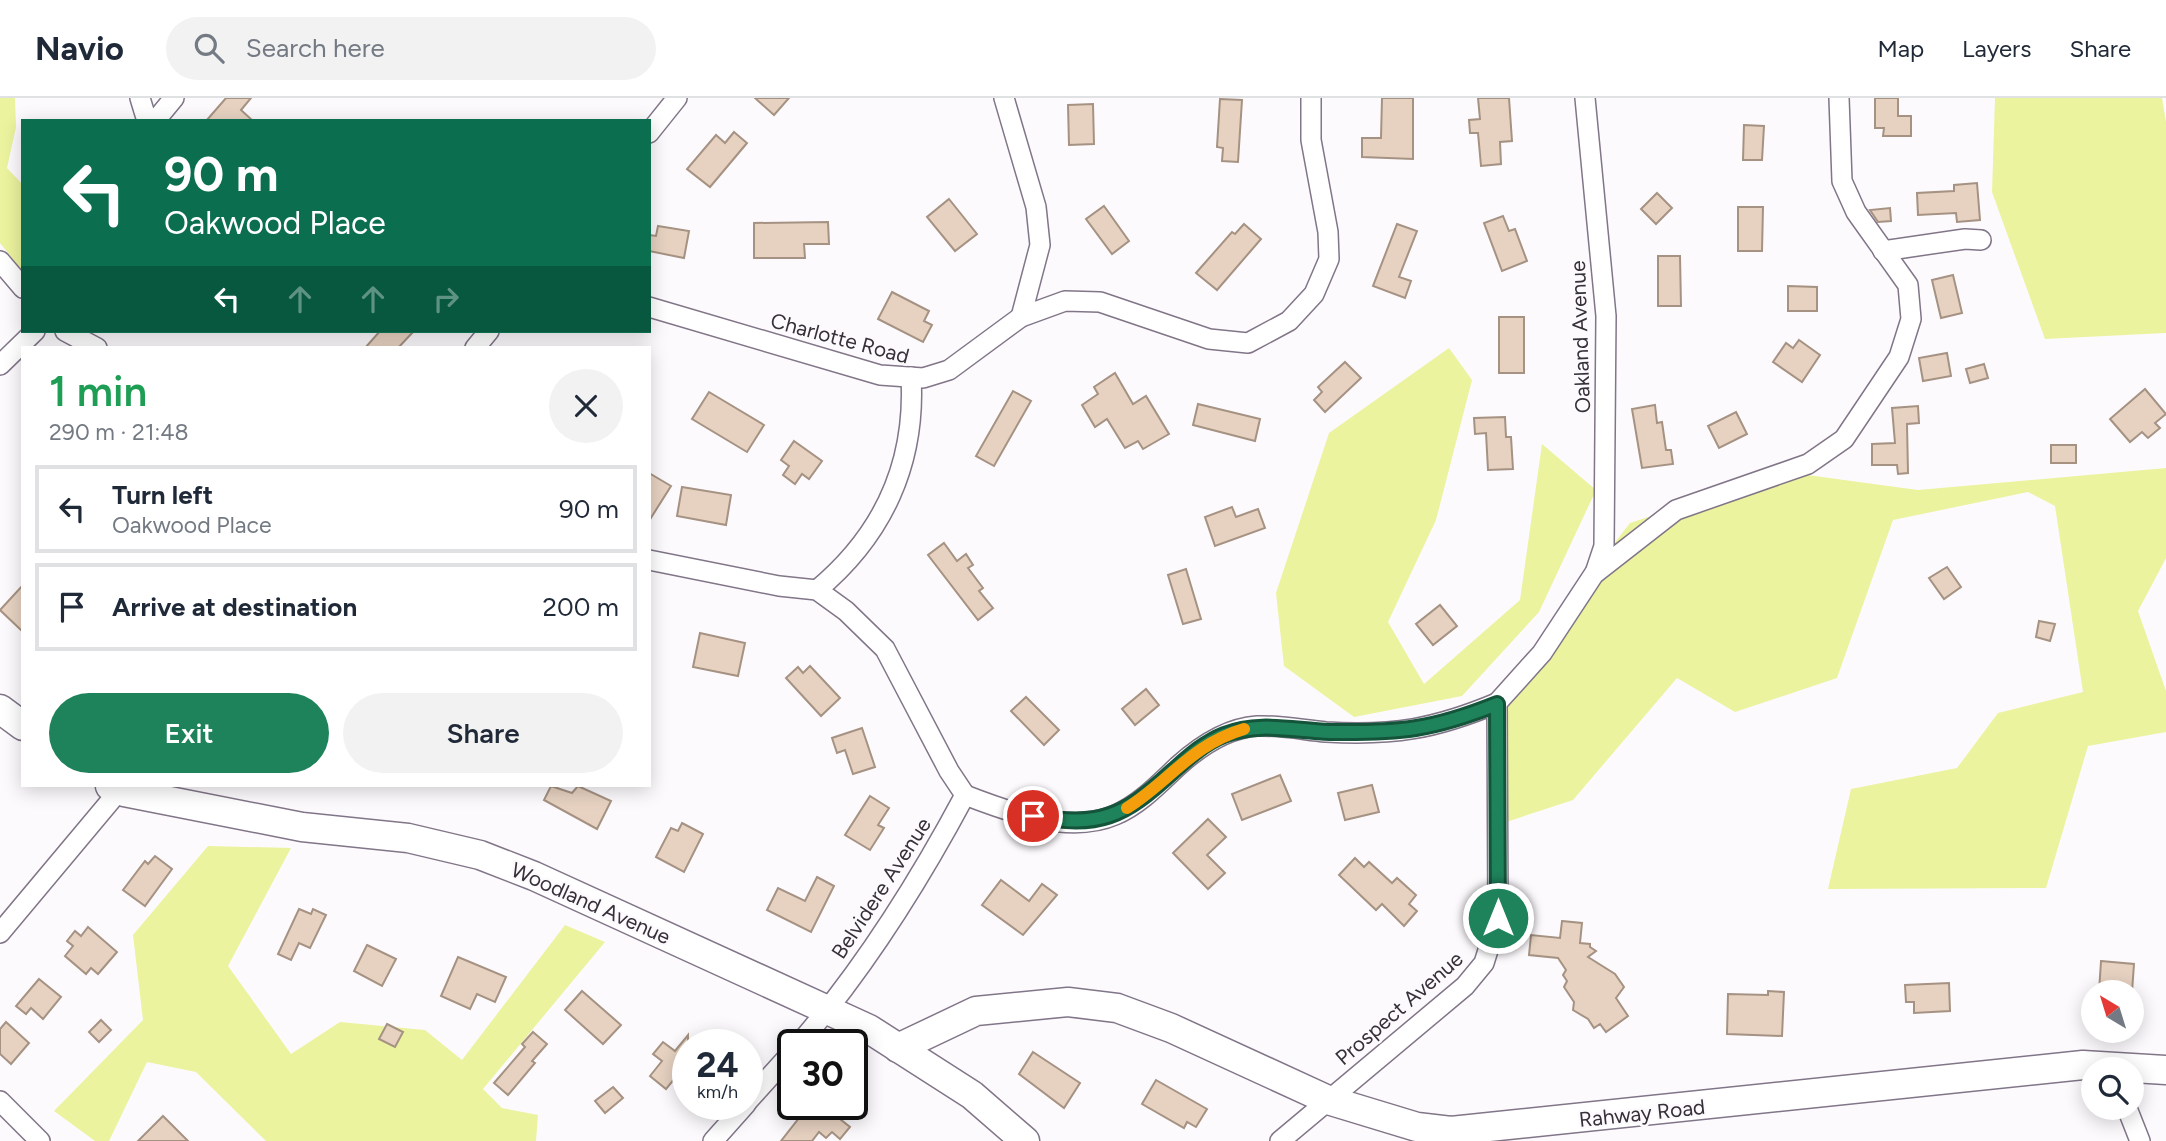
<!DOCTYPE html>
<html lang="en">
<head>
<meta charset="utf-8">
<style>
  body { margin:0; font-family:Figtree,sans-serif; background:#f2f2f3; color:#1f2937; height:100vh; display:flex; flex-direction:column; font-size:26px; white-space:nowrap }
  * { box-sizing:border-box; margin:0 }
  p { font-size:23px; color:#747a83 }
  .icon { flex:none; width:38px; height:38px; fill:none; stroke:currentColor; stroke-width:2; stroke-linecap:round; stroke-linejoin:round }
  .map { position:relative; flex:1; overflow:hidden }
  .sheet { position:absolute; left:21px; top:248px; width:630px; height:441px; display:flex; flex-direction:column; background:#fff; border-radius:0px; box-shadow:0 4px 18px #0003 }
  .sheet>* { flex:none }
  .hud { position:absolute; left:21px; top:21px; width:630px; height:214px; border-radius:0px; box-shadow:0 4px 18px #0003; background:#0b6e4f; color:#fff; overflow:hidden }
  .needle { width:46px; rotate:322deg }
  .controls { position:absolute; left:2081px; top:882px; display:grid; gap:14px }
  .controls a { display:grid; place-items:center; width:63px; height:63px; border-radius:50%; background:#fff; box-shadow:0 4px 18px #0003; font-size:35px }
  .speed { position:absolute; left:672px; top:931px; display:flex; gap:14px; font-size:35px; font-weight:700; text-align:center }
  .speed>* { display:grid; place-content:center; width:91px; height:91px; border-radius:50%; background:#fff; box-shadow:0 4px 18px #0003; line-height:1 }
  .speed small { font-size:18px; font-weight:400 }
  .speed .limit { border:4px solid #111; border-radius:10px; background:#fff; color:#111 }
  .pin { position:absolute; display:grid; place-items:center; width:60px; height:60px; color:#fff; margin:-30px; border:4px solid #fff; border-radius:50%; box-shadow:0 2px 7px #0007 }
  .me { position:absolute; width:77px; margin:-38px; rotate:0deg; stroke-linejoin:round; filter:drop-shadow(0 0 5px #0008) }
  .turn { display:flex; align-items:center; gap:24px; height:147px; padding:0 28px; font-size:32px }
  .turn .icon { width:91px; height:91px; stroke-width:2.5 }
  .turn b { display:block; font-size:49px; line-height:60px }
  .lanes { display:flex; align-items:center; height:66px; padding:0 28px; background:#0003; justify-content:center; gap:35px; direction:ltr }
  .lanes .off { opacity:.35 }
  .round { display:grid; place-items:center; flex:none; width:74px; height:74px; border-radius:37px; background:#f2f2f3 }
  .summary { display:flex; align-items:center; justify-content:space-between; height:119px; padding:0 28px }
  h1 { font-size:42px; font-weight:600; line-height:52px; color:#1e9e55 }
  .cta { display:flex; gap:14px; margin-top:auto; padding:14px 28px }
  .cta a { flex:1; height:80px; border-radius:42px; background:#1e825b; color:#fff; font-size:28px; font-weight:600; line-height:80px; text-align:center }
  .cta a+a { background:#f2f2f3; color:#1f2937 }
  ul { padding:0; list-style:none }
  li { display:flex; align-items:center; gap:21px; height:88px; margin:0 14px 10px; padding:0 14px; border:4px solid #e0e1e3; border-radius:0px }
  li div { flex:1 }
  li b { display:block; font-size:26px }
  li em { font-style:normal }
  header { display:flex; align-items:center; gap:42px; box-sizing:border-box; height:98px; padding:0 35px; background:#fff; border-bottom:2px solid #e0e1e3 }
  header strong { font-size:33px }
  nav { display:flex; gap:38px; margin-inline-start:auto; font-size:24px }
  .search { width:490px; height:63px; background:#f2f2f3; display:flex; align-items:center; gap:18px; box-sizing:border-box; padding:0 24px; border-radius:38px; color:#747a83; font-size:26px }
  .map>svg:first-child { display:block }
  .green { fill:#ebf39e }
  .building { fill:#e7d2c1; stroke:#a59282; stroke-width:2 }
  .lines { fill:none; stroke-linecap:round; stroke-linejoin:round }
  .street-casing { stroke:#817588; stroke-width:22 }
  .secondary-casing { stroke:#817588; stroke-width:31 }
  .street { stroke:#fff; stroke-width:19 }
  .secondary { stroke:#fff; stroke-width:28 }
  .route-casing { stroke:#14543b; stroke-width:18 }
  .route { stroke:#1e825b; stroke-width:12 }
  .slow { stroke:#f59e0b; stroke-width:12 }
  .labels { text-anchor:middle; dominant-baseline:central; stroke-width:5; stroke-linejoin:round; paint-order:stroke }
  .street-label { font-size:21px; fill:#363039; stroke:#fdfafe }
</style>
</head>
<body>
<header>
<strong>Navio</strong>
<div class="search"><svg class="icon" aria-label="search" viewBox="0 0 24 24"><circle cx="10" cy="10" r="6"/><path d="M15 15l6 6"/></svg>Search here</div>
<nav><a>Map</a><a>Layers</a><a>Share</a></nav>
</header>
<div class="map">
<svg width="2166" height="1043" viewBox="0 0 2166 1043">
  <rect width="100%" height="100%" fill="#fdfafe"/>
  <g class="green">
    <path d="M0,0H15L16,29L7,70L23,87V174L0,145Z"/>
    <path d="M1995,0H2162L2166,24V235L2045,241L1992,94Z"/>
    <path d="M1449,250L1472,282L1436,422L1388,524L1424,586L1520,502L1542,346L1596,392L1539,514L1462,598L1354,619L1284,568L1276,495L1329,335Z"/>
    <path d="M2166,370V460L2138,513L2166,593V634L2088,648L2046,790L1828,791L1851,691L1957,670L1998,615L2083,594L2055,408L2028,394L1893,422L1837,580L1735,614L1677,580L1573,702L1497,727L1485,612L1630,425L1785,374L1918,392Z"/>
    <path d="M208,748L291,750L228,868L291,956L340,924L425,932L462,962L565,827L605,844L483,991L502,1010L538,1017L536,1043H266L196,974L147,964L109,1043H95L54,1013L143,922L133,837Z"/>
  </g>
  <g class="building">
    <path d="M226,0H251L241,12L253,23H206Z"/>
    <path d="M755,0H789L774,17Z"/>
    <path d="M1382,0H1413V61L1362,59V40H1381Z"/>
    <path d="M1478,0H1509L1512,43L1500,44L1501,66L1481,68L1478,35H1470L1469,22L1480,21Z"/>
    <path d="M1875,0H1898V18H1911V38H1883L1884,30H1875Z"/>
    <path d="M1220,1L1242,2L1238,64L1222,63L1223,50L1217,49Z"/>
    <path d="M1093,6L1094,46L1069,47L1068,7Z"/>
    <path d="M1744,27L1764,28L1762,62H1743Z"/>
    <path d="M734,34L747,45L710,89L687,71L716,37L725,45Z"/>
    <path d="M1977,85L1980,122L1957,124L1956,115L1918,117L1917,95L1954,93V87Z"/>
    <path d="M1657,95L1672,110L1656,126L1641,111Z"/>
    <path d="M949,101L977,136L955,153L927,119Z"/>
    <path d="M1104,108L1129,143L1112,156L1086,121Z"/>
    <path d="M1738,109H1763L1762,153H1738Z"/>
    <path d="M1890,110L1891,123L1878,124L1870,112Z"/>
    <path d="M1503,118L1509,133L1515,131L1527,163L1502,173L1484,125Z"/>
    <path d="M828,124L829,146H804L805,160H754V125Z"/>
    <path d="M1244,126L1261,141L1217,192L1196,175L1232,134L1235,136Z"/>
    <path d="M1397,126L1417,133L1399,179L1411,183L1405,200L1373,188Z"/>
    <path d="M658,128L689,133L684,160L649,153V137L656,138Z"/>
    <path d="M1658,158H1680L1681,208H1658Z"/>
    <path d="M1953,177L1962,215L1941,220L1932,182Z"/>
    <path d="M1788,188L1817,189V213H1788Z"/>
    <path d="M892,194L929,213L924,223L932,227L923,244L878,221Z"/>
    <rect x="1499" y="219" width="25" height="56"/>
    <path d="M380,233H414L398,250H365Z"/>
    <path d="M1799,242L1820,257L1802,284L1773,264L1786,245L1793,250Z"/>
    <path d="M1947,255L1951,278L1923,283L1919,260Z"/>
    <path d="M1345,264L1361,280L1325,314L1314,302L1322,294L1318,289Z"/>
    <path d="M1984,266L1988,280L1970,285L1966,271Z"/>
    <path d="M1115,275L1133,306L1146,298L1169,336L1143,351L1138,343L1125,350L1107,321L1095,329L1082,307L1098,296L1094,289Z"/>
    <path d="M2145,291L2166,316L2155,325L2160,330L2148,340L2142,334L2130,344L2110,321Z"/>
    <path d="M1013,293L1031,303L994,368L976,358Z"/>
    <path d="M709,294L764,327L747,354L692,321Z"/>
    <path d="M1198,306L1260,321L1255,343L1193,327Z"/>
    <path d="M1655,307L1657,325L1662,324L1666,352H1671L1673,366L1642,370L1632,311Z"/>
    <path d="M1918,308L1919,325L1907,326L1908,375L1898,376L1897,367H1872V346L1895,345L1892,310Z"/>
    <path d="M1736,314L1747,336L1719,350L1708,328Z"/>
    <path d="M1505,319L1506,339H1511L1513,371L1488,372L1486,335L1475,336L1474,320Z"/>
    <path d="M794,343L822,363L809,381L802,376L795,386L783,377L789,368L781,362Z"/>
    <rect x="2051" y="347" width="25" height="18"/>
    <path d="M649,375L671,388L649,423Z"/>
    <path d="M682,389L731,397L726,427L677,418Z"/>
    <path d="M1232,409L1236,419L1258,411L1265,430L1215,448L1205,419Z"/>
    <path d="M944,445L957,463L966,456L973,467L968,470L983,490L979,493L993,510L978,522L928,457Z"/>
    <path d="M1947,469L1961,489L1944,501L1929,480Z"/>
    <path d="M1186,471L1201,521L1183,526L1168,477Z"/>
    <path d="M23,487V534L0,512Z"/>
    <path d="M1440,507L1457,528L1433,547L1416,526Z"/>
    <path d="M2039,523L2055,526L2050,543L2036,539Z"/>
    <path d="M700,535L745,545L738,578L693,569Z"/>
    <path d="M810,568L840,600L821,618L786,580L798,569L803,575Z"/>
    <path d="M1146,591L1159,607L1135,627L1122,611Z"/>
    <path d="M1026,599L1059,632L1044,647L1011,613Z"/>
    <path d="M862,630L875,669L853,676L845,652L837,655L832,640Z"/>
    <path d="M1280,677L1291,703L1242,722L1232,696Z"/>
    <path d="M1372,687L1379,714L1345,722L1338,695Z"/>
    <path d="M551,688L572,695L578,688L611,703L597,731L544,702Z"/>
    <path d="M870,698L889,710L878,727L884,730L870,752L845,737Z"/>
    <path d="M1208,721L1226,739L1207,757L1225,775L1208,791L1173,755Z"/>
    <path d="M682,725L703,736L684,774L656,759L671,730L678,733Z"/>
    <path d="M155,758L172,771L145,808L123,792L145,763L148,766Z"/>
    <path d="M1355,760L1364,769L1369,764L1392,785L1397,780L1416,797L1409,806L1417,813L1404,828L1382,806L1376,812L1339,777Z"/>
    <path d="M817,779L834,788L811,834L767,812L778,790L805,803Z"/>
    <path d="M1001,782L1029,803L1042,786L1057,797L1023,837L982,807Z"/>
    <path d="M299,811L311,816L313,811L326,817L310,850L299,845L291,862L278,856Z"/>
    <path d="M1562,823L1582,825L1580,845L1590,846V849L1596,853L1588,859L1615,876L1624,889L1616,900L1628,918L1606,934L1600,926L1594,930L1588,921L1573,912L1574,904L1564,889L1567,883L1563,877L1566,872L1558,860L1529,857L1531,837L1560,840Z"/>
    <path d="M88,829L117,854L98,876L91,870L86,876L65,858L73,848L67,843L75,833L81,838Z"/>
    <path d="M367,847L396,861L382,888L354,873Z"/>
    <path d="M458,859L506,879L495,904L477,896L470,911L441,898Z"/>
    <path d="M2101,863L2134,866L2132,894H2099Z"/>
    <path d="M39,881L61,899L43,921L31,910L26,916L16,908Z"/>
    <path d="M1949,885L1950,913L1914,915V904H1906L1905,887Z"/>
    <path d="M582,893L621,927L603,946L565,912Z"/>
    <path d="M1768,893L1784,894L1782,938L1727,936L1728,896L1768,897Z"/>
    <path d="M101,922L111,932L99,944L89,934Z"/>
    <path d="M6,924L29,945L11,966L0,956V931Z"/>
    <path d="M387,926L403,934L395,949L379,941Z"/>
    <path d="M533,934L547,946L532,963L535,965L508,997L494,985L525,949L522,946Z"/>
    <path d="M688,937V981L680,974L666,991L650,978L662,963L653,956L663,944L675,953Z"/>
    <path d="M1033,954L1080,985L1064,1010L1019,976Z"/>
    <path d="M1156,982L1207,1011L1196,1029L1187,1024L1184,1030L1142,1006Z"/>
    <path d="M613,989L623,1000L605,1015L595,1003Z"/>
    <path d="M810,1006L824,1012L826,1010L850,1029L840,1041L832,1034L826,1040L819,1034L812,1043H781Z"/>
    <path d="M163,1018L188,1043H138Z"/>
  </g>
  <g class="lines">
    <g class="street-casing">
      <g id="street">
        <path d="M140,0L147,23"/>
        <path d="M1004,0L1036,109L1040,147L1021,219"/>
        <path d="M1585,0L1606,218L1604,448L1595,475"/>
        <path d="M155,23L174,0"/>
        <path d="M649,35L677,0"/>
        <path d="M1883,153L1965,141L1981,142"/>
        <path d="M0,163L23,190"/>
        <path d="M649,209L880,277L923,280L949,272L1021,219L1065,203L1100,204L1209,241L1248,245L1289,223L1314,196L1329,161L1328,134L1311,42V0"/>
        <path d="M65,233L97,250"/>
        <path d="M475,250L489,233"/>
        <path d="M0,267L35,233"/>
        <path d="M649,462L779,488L817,492L846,513L885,551L949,673L965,697"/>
        <path d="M817,492C883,437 916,365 911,279"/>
        <path d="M965,697C1009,714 1069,737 1115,717C1139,707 1159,686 1178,668C1199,649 1227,630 1257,628C1280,627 1304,632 1326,634C1393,638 1435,631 1497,605"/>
        <path d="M0,835L123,688"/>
        <path d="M798,947C864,871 918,785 965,697"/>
        <path d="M0,1003L40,1043"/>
        <path d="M747,1004L793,953"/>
        <path d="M2127,1010L2140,1043"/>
        <path d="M713,1043L746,1006"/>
        <path d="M1280,1043L1465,888L1484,865L1498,820L1497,605L1542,555L1594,476L1676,412L1808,366L1844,341L1899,259L1911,221L1908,187L1856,114L1842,83L1839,0"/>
      </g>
    </g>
    <g class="secondary-casing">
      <g id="secondary">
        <path d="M0,611L23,628"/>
        <path d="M110,688L124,694L302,729L408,740L480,757L534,778L869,931L972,997L1025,1043"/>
        <path d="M898,950L976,913L1068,904L1117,910L1171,930L1328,1002L1417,1029L1451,1033L2083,967L2166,972"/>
      </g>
    </g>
    <use href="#street" class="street"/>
    <use href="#secondary" class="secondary"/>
  </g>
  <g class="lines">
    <g class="route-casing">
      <path id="route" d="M1033,718C1100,730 1123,719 1172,674C1189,659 1204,645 1224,637C1260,623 1294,633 1330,634C1400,635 1432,632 1497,606L1498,820"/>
    </g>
    <use href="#route" class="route"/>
    <path class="slow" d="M1127,710C1171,682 1191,647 1244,631"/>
  </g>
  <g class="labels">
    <g class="street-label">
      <text transform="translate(1580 239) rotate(-92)">Oakland Avenue</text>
      <text transform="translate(840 240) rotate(15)">Charlotte Road</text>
      <text transform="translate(881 790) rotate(-57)">Belvidere Avenue</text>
      <text transform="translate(591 805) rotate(24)">Woodland Avenue</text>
      <text transform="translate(1399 910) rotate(-41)">Prospect Avenue</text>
      <text transform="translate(1642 1015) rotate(-6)">Rahway Road</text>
    </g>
  </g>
</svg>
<div class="controls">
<a><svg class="needle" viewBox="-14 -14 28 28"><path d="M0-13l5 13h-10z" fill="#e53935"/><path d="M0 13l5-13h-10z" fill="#747a83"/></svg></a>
<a><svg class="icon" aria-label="search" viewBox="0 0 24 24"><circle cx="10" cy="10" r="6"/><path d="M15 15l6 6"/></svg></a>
</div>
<div class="speed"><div>24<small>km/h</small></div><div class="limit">30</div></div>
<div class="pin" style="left:1033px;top:718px;background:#d93025"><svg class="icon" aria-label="arrive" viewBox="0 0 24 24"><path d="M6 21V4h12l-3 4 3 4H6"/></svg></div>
<svg class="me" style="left:1498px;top:820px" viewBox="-20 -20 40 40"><circle r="17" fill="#1e825b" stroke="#fff" stroke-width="3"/><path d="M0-11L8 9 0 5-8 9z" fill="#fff"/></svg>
<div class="hud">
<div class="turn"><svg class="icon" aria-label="left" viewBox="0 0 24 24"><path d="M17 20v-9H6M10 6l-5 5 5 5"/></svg><div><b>90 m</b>Oakwood Place</div></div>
<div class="lanes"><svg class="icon" aria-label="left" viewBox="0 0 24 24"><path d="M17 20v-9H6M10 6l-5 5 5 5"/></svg><svg class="icon off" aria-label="ahead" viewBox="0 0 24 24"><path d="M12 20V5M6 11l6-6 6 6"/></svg><svg class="icon off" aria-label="ahead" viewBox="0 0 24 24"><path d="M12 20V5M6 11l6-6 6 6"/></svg><svg class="icon off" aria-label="right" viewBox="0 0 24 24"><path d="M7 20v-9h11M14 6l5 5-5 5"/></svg></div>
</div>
<section class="sheet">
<div class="summary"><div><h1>1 min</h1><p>290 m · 21:48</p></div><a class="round"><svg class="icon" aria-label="close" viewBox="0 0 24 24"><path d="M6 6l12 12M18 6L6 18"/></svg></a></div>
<ul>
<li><svg class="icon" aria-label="left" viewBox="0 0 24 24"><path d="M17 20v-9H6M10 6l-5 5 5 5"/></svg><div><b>Turn left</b><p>Oakwood Place</p></div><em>90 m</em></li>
<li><svg class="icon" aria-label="arrive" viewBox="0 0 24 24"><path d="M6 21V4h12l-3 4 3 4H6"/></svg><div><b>Arrive at destination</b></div><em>200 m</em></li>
</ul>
<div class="cta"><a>Exit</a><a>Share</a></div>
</section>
</div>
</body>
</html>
